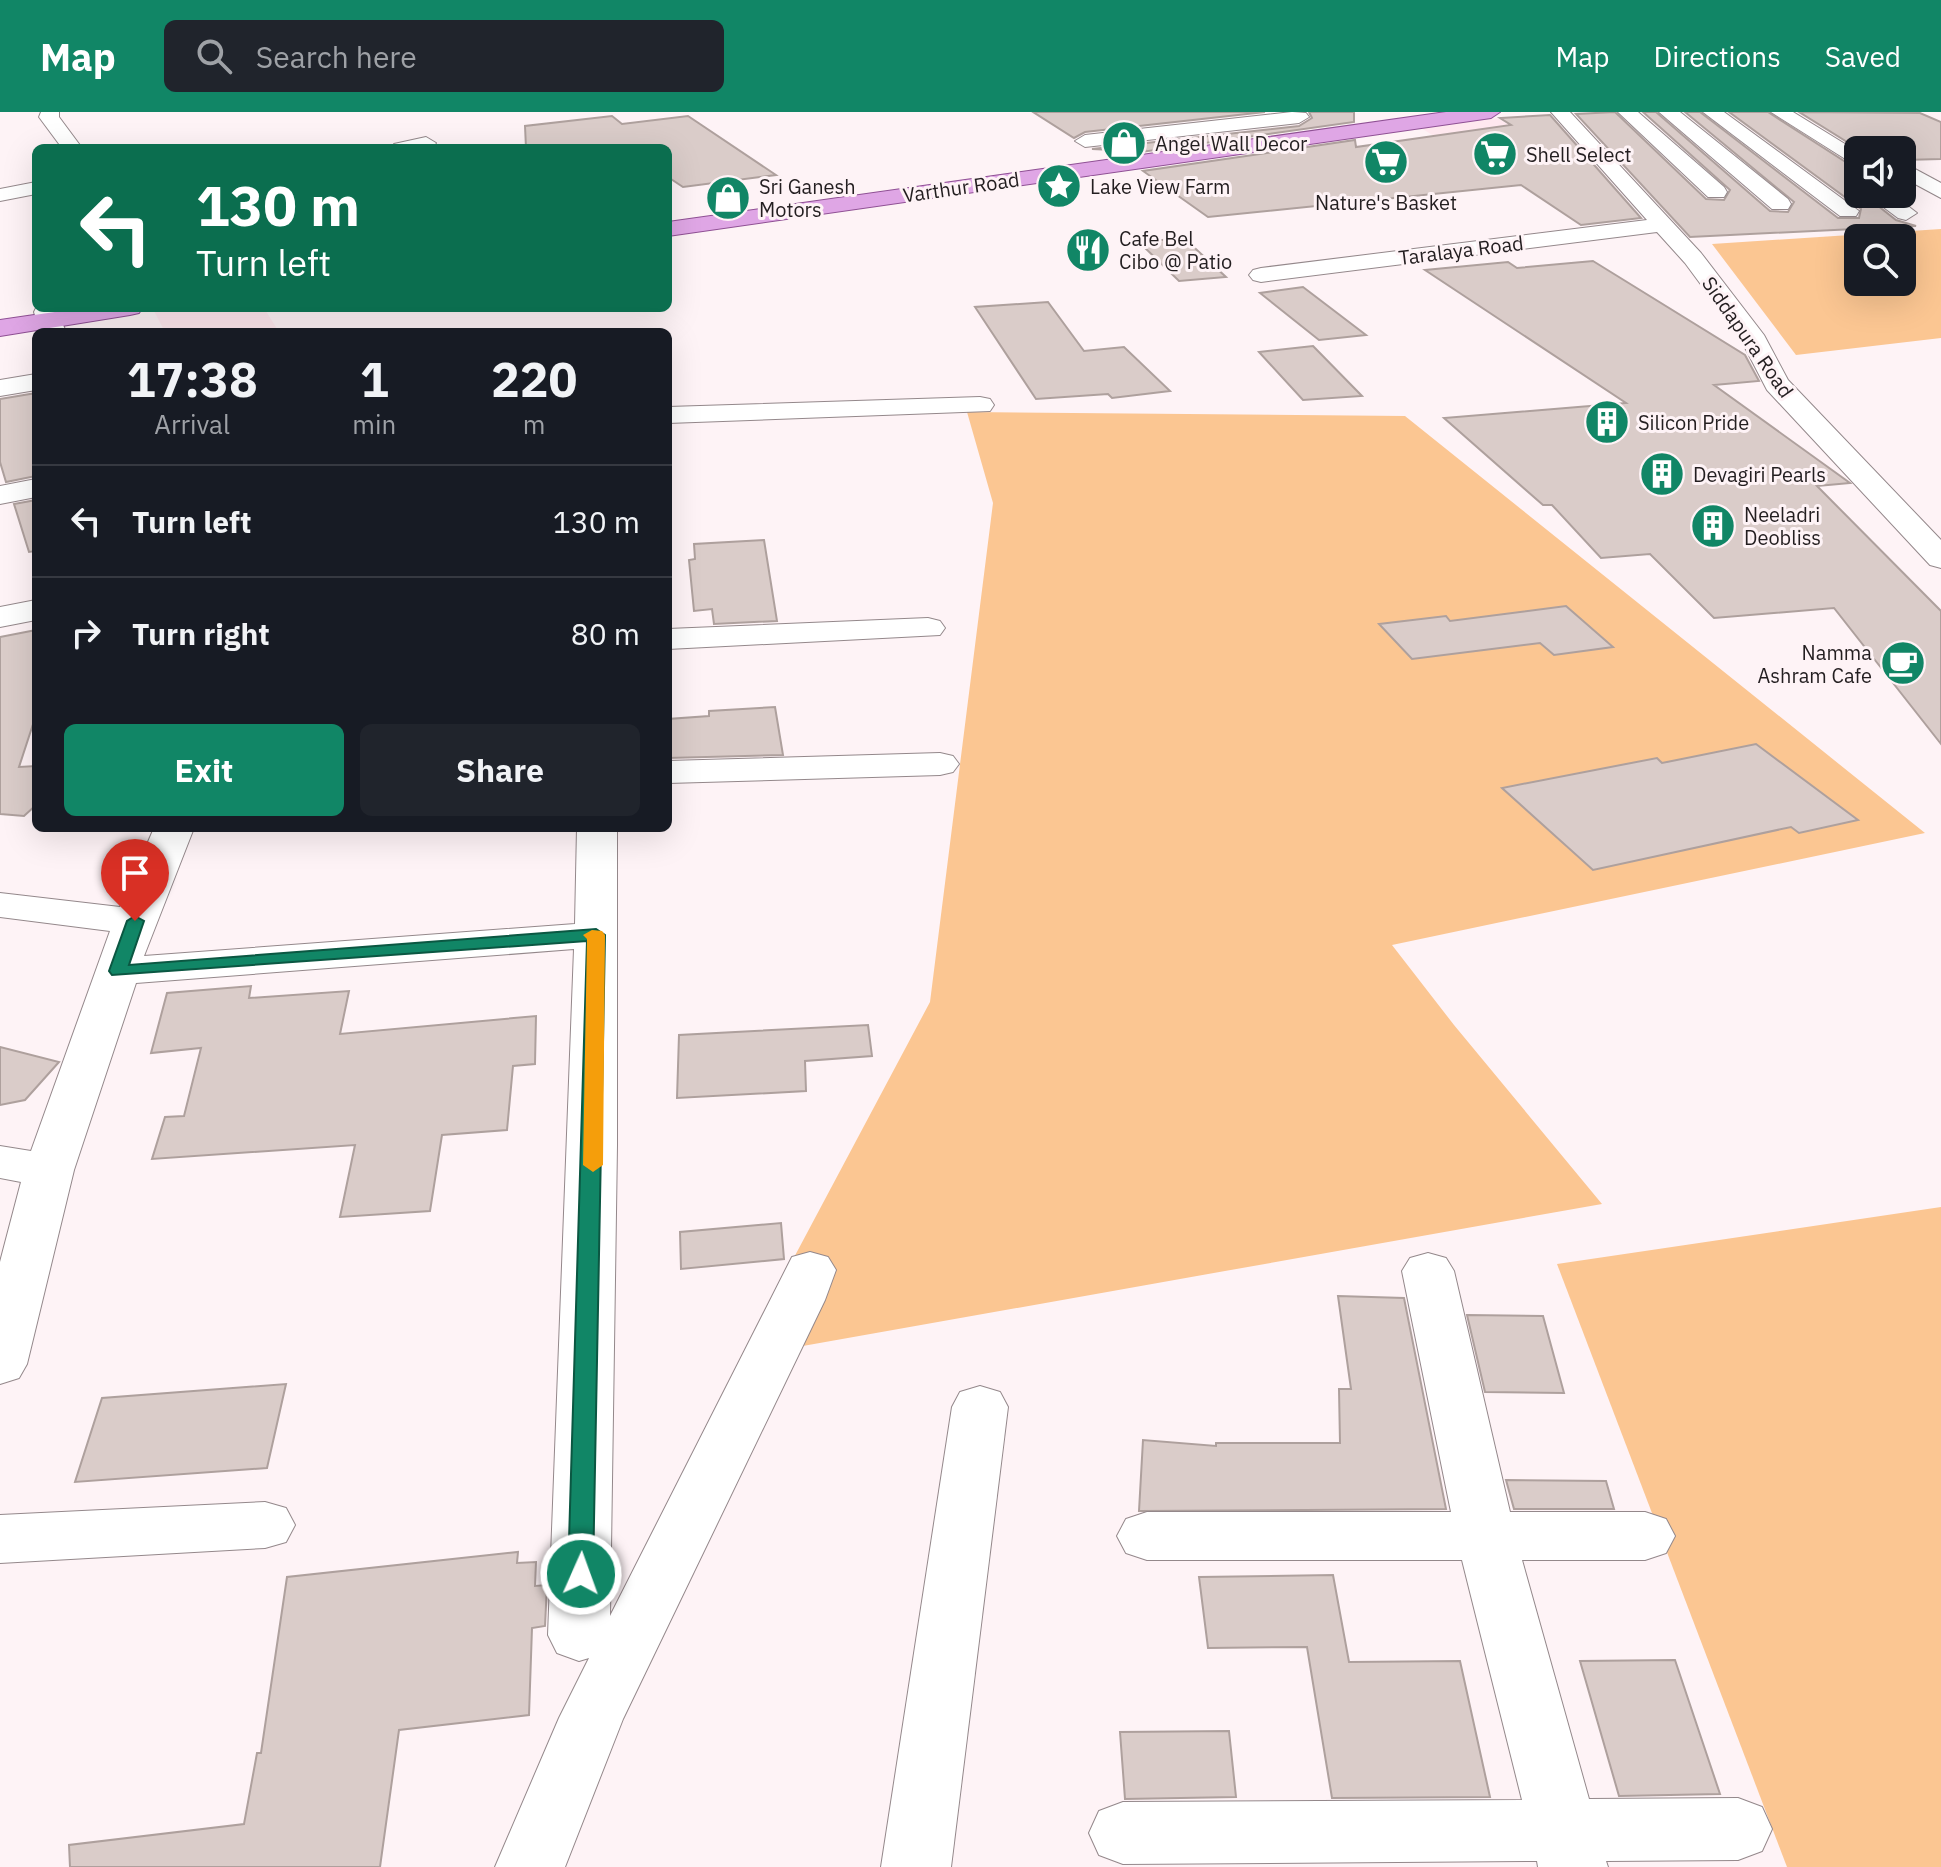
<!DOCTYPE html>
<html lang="en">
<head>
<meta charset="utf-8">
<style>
  body { margin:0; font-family:"IBM Plex Sans",sans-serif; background:#20242c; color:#f1f3f6; height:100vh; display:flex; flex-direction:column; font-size:30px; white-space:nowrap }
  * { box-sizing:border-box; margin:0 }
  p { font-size:26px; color:#9ea1a6 }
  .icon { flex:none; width:44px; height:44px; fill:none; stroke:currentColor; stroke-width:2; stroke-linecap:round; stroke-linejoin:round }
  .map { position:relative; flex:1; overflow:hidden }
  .details { position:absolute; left:32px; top:216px; width:640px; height:504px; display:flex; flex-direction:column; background:#171b24; border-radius:12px; box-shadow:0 8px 32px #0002 }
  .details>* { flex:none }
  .top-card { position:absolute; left:32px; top:32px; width:640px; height:168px; border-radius:12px; box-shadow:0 8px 32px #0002; background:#0b6e4f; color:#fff; overflow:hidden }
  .buttons { position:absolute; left:1844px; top:24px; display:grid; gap:16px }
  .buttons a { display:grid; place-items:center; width:72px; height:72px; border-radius:12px; background:#171b24; box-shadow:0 8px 32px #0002; font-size:40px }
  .pin { position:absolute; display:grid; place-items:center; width:68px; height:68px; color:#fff; margin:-82px -34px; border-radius:50% 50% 50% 0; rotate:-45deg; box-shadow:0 0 8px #0007 }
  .pin .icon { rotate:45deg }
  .me { position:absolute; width:88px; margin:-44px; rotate:2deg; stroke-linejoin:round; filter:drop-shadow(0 0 6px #0008) }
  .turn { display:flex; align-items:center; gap:28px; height:168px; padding:0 32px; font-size:36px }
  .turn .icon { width:104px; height:104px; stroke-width:2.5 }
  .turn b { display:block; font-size:56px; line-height:68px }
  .eta { display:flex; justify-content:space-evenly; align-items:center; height:136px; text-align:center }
  .eta b { font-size:48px; font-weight:700; line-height:56px }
  .primary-button { display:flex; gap:16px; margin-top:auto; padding:16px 32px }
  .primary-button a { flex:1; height:92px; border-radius:12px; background:#118666; color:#fff; font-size:32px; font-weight:700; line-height:92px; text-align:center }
  .primary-button a+a { background:#20242c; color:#f1f3f6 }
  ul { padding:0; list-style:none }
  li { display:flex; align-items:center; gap:24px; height:112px; padding:0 32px; border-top:2px solid #363941 }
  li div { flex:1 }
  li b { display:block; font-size:30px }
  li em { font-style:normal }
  header { display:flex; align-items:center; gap:48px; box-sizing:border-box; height:112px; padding:0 40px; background:#118666; color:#fff }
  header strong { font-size:38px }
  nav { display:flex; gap:44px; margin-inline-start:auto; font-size:28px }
  .search { width:560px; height:72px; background:#20242c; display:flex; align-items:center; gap:20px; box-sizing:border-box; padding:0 28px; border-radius:12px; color:#9ea1a6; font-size:30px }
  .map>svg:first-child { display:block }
  .built { fill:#ffe8ef }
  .green { fill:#fbc692; fill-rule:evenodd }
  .building { fill:#daccc9; stroke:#aea09d; stroke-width:2 }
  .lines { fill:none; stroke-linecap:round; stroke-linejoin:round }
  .minor-casing { stroke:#94888b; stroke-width:2 }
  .major-casing { stroke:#8f5094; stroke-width:2 }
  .minor { fill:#fff; fill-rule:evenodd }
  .major { fill:#dfa6e5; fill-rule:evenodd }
  .route { fill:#118666; stroke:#0b5742; stroke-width:2 }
  .slow { fill:#f59e0b }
  .labels { text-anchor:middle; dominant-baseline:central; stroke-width:6; stroke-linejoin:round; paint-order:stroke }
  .far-poi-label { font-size:20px; fill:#231e20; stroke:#fef3f6; text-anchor:start }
  .far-street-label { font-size:20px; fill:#231e20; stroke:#fef3f6 }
</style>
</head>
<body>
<header>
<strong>Map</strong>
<div class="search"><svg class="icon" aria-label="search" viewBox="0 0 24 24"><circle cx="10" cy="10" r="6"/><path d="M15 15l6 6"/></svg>Search here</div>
<nav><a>Map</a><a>Directions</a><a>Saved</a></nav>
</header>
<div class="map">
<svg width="1941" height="1755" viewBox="0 0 1941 1755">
  <rect width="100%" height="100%" fill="#fef3f6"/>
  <g class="built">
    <path d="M1497,6L1569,47L1486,57L1418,14Z"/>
    <path d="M177,196H264L279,220H165L154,199Z"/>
  </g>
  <g class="green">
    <path d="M1941,117V226L1796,243L1712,132ZM1858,126H1902V170H1858Z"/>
    <path d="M967,300L1405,304L1925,721L1392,833L1454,913L1602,1092L741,1245L930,890L993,391Z"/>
    <path d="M1941,1095V1755H1787L1557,1152Z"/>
  </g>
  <g class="building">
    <path d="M1033,0H1265L1085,20L1074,26Z"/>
    <path d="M1309,0H1354V10L1120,43L1113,38L1092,37L1299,14L1312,6Z"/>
    <path d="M1615,0L1706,87L1724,88L1730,78L1643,0H1656L1770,99L1788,100L1794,90L1685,0H1700L1838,106H1859L1861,97L1729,0H1768L1858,58V82H1863L1896,108L1916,114L1690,125L1576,2Z"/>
    <path d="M1799,0L1920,1L1941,10V47L1904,48L1902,38H1860Z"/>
    <path d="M1550,3L1641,106L1581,113L1521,73L1208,105L1143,59L1355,28L1356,35L1511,13L1500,6Z"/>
    <path d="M612,4L622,12L688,4L776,63L683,75L668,65V36H526L525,14Z"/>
    <path d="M1184,126L1226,165L1179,169L1139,130Z"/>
    <path d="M1593,149L1745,243L1759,269L1714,273L1850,371L1817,374L1941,499V632L1834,496L1714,506L1650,442L1601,446L1552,393H1543L1444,306L1626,291L1425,158L1508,150L1517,156Z"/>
    <path d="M1303,175L1366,223L1319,228L1260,181Z"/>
    <path d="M1048,190L1084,239L1124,235L1170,279L1112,286L1108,282L1036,287L975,195Z"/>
    <path d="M1313,234L1362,284L1303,288L1259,240Z"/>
    <path d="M36,281V364L6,370L0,350V287Z"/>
    <path d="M36,388V439L29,440L14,392Z"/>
    <path d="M764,428L777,509L714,512L712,497L694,499L689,448L695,447L694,432Z"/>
    <path d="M1566,494L1613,535L1554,543L1540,531L1412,547L1379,512L1446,504L1450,509Z"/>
    <path d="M36,518V603L19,655L36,654V693L24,704L0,702V525Z"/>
    <path d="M775,595L783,643L668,646V607L709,604V599Z"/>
    <path d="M1756,632L1858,708L1799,721L1791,715L1593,758L1502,676L1657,646L1662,651Z"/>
    <path d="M251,874L249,886L349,879L340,922L536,904L535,952L513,954L507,1018L442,1023L430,1099L340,1105L355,1033L152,1047L165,1005L184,1004L201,936L151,941L167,881Z"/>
    <path d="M868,913L872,944L805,949L806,979L677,986L679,923Z"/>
    <path d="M0,935L59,950L25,988L0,993Z"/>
    <path d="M781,1111L784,1147L681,1157L680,1120Z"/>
    <path d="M1338,1184L1404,1186L1446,1397L1139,1399L1143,1328L1216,1334V1331H1340L1339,1277H1351Z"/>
    <path d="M1467,1203L1543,1204L1564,1281L1485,1280Z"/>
    <path d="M286,1272L267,1356L75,1370L102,1286Z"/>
    <path d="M1506,1368L1606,1369L1614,1397H1514Z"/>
    <path d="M518,1440L517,1451L536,1450L535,1474L547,1473L545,1514L532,1516L529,1603L399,1618L380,1755H70L69,1733L244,1712L257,1641H261L287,1465Z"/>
    <path d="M1333,1463L1349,1550L1460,1549L1490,1685L1332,1686L1307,1535L1208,1536L1199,1465Z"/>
    <path d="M1675,1548L1720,1682L1619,1684L1580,1549Z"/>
    <path d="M1229,1619L1236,1685L1125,1687L1120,1620Z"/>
  </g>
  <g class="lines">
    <g class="minor-casing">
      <g id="minor">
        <path d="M41,0H59V5L82,36H62L39,5Z"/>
        <path d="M1292,0L1306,1L1309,5L1299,11L1085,35L1075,29L1085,23Z"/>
        <path d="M1551,0H1570L1701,141L1764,223L1788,268L1941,428V456L1930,453L1767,278L1739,224L1685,151L1657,120L1261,170L1253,168L1249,163L1253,158L1261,156L1647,108Z"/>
        <path d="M1618,0H1638L1724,75L1727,80L1724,85H1708Z"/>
        <path d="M1659,0H1680L1788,87L1791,92L1788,97H1772Z"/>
        <path d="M1703,0H1724L1859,99L1856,104H1840Z"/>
        <path d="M1771,0H1793L1858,40V55Z"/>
        <path d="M426,25L436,31L433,35L391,36L394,32Z"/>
        <path d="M1902,50L1941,71V86L1902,65Z"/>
        <path d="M36,70V82L0,89V77Z"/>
        <path d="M1866,82H1892L1917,101L1906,108L1898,106Z"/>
        <path d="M36,196H56L66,220H40L34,200Z"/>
        <path d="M36,262V278L0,284V268Z"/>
        <path d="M980,285L990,287L994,293L990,299L668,311V295Z"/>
        <path d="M36,367V385L0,392V374Z"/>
        <path d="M36,488V508L0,515V495Z"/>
        <path d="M928,506L940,509L945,516L940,523L668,537V517Z"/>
        <path d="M940,641L953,644L959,652L953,660L940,663L668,671V649Z"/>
        <path d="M154,716H194L144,844L575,812L577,716H617V1033L610,1504L792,1145L810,1140L828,1145L836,1158L825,1188L623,1607L565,1755H495L559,1606L589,1546L579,1549L557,1541L548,1523L574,837L136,871L74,1058L27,1252L19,1266L0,1272V1150L21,1070L0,1066V1034L31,1039L110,819L0,805V781L120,795Z"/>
        <path d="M1428,1141L1446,1146L1454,1159L1510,1400H1645L1666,1407L1675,1424L1666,1441L1645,1448H1522L1589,1687L1738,1686L1762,1695L1772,1717L1762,1739L1738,1748L1606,1749L1608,1755H1538L1537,1749L1123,1752L1099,1743L1089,1721L1099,1699L1123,1690L1522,1688L1462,1448H1147L1126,1441L1117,1424L1126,1407L1147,1400H1451L1402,1159L1410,1146Z"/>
        <path d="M980,1274L1000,1280L1008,1295L951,1755H881L952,1295L960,1280Z"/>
        <path d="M265,1390L286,1396L295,1413L286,1430L265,1436L0,1451V1403Z"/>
      </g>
    </g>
    <g class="major-casing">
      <g id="major">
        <path d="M1446,0H1500L1491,6L668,124V110Z"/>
        <path d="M82,196H142L139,201L130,203L0,224V208Z"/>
      </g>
    </g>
    <use href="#minor" class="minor"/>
    <use href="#major" class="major"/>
  </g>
  <path class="route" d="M135,804L144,809L129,853L596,817L605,823L593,1462L590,1469L581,1472L572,1469L568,1462L587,829L112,863L109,859L127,809Z"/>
  <path class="slow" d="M592,818L602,819L605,823L603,1053L593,1060L583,1053L587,827L583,823Z"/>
  <defs>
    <g id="shop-disc" transform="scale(2.3)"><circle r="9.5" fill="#118666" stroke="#fef3f6"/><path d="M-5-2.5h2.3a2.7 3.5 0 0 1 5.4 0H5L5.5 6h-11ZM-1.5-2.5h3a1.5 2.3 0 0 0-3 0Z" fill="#fff"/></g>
    <g id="supermarket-disc" transform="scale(2.3)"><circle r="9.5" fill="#118666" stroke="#fef3f6"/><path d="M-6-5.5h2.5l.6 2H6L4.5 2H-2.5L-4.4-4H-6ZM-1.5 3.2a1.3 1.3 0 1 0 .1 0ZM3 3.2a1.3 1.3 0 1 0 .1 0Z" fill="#fff"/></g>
    <g id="sight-disc" transform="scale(2.3)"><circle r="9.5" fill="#118666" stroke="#fef3f6"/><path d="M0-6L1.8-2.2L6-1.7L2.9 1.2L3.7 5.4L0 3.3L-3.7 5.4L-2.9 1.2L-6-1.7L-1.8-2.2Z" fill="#fff"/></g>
    <g id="restaurant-disc" transform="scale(2.3)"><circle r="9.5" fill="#118666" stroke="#fef3f6"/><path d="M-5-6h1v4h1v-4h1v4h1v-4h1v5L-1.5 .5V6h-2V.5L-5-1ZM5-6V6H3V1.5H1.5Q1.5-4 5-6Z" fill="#fff"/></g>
    <g id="building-disc" transform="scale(2.3)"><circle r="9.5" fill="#118666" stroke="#fef3f6"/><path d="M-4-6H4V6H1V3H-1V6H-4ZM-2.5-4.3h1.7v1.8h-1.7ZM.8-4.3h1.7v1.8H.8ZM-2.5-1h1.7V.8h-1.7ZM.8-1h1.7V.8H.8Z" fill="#fff"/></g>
    <g id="cafe-disc" transform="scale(2.3)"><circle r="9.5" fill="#118666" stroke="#fef3f6"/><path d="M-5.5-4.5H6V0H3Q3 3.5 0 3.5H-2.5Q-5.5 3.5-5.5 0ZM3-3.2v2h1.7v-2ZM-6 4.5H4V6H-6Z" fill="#fff"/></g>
  </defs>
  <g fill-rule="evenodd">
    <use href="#shop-disc" x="1124" y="31"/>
    <use href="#supermarket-disc" x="1495" y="42"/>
    <use href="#supermarket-disc" x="1386" y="50"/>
    <use href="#sight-disc" x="1059" y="74"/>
    <use href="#shop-disc" x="728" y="86"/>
    <use href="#restaurant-disc" x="1088" y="138"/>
    <use href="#building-disc" x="1607" y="310"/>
    <use href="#building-disc" x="1662" y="362"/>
    <use href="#building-disc" x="1713" y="414"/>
    <use href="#cafe-disc" x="1903" y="551"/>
  </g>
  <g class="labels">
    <g class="far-poi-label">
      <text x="1155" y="31">Angel Wall Decor</text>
      <text x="1526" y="42">Shell Select</text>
      <text x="759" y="74">Sri Ganesh<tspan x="759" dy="23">Motors</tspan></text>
      <text x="1090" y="74">Lake View Farm</text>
      <text x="1386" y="90" text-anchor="middle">Nature's Basket</text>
      <text x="1119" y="126">Cafe Bel<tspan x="1119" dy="23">Cibo @ Patio</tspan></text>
      <text x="1638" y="310">Silicon Pride</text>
      <text x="1693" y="362">Devagiri Pearls</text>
      <text x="1744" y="402">Neeladri<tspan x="1744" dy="23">Deobliss</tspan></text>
      <text x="1872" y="540" text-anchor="end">Namma<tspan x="1872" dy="23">Ashram Cafe</tspan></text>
    </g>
    <g class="far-street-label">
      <text transform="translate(961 75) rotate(-8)">Varthur Road</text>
      <text transform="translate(1461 138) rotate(-7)">Taralaya Road</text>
      <text transform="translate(1748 225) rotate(55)">Siddapura Road</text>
    </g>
  </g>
</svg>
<div class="buttons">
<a><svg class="icon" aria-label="sound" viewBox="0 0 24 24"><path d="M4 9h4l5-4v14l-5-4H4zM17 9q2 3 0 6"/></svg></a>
<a><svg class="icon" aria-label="search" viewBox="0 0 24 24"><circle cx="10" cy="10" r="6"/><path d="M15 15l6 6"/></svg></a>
</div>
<div class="pin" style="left:135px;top:809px;background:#d93025"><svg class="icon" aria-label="arrive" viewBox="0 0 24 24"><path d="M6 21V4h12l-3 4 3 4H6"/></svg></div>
<svg class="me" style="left:581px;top:1462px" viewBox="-20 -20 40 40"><circle r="17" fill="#118666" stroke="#fff" stroke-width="3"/><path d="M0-11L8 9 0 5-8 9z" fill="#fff"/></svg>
<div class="top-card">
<div class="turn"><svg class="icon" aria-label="left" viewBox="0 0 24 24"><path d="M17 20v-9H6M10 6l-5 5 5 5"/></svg><div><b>130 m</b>Turn left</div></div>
</div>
<section class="details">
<div class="eta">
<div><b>17:38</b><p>Arrival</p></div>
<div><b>1</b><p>min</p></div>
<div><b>220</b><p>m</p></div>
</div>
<ul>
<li><svg class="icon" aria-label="left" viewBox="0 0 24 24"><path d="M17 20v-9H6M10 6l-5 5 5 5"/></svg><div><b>Turn left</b></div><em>130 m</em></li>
<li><svg class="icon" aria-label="right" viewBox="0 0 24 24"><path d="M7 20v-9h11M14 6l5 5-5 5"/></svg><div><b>Turn right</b></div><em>80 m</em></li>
</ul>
<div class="primary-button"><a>Exit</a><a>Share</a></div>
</section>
</div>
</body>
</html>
